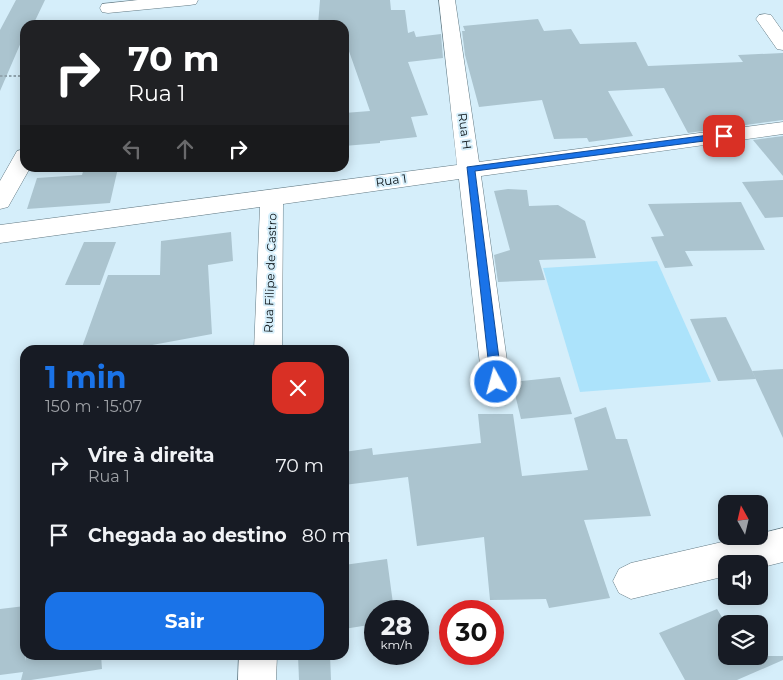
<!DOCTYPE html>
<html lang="pt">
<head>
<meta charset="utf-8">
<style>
  body { margin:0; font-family:Montserrat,sans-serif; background:#20242c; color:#f1f3f6; height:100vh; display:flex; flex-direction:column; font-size:19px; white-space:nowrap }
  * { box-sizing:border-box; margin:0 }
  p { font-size:16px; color:#9ea1a6 }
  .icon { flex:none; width:28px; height:28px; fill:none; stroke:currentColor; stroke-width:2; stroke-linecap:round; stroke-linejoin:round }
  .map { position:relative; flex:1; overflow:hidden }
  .side { position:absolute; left:20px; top:345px; width:329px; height:315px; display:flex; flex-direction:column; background:#171b24; border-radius:15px; box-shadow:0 2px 12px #0003 }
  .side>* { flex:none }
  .banner { position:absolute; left:20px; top:20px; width:329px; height:152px; border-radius:15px; box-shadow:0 2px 12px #0003; background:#202124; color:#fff; overflow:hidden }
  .needle { width:32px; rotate:352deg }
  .fabs { position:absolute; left:718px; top:495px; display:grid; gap:10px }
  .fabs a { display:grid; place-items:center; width:50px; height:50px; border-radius:10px; background:#171b24; box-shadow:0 2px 12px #0003; font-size:25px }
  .speed { position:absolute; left:364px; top:600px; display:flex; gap:10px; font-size:25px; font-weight:700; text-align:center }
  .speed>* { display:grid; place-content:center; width:65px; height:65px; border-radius:50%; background:#171b24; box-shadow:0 2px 12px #0003; line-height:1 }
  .speed small { font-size:12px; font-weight:400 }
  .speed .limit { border:8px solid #d22; background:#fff; color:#111 }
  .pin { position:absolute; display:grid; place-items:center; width:42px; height:42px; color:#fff; margin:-21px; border-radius:10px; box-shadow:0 2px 8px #0006 }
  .me { position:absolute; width:55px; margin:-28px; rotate:353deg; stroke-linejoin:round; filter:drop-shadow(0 0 4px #0008) }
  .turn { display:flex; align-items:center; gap:18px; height:105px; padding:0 25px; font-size:22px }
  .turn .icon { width:65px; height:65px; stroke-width:2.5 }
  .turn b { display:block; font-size:35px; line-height:42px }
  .lanes { display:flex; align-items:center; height:48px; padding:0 25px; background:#0003; justify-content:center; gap:25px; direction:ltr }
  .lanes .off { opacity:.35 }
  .round { display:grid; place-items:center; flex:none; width:52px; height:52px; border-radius:15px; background:#20242c }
  .head { display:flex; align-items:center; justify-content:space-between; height:85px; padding:0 25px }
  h1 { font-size:30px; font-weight:700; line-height:38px; color:#1a73e8 }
  .cta { display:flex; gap:10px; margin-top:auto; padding:10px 25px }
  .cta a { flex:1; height:58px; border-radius:15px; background:#1a73e8; color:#fff; font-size:20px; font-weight:700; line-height:58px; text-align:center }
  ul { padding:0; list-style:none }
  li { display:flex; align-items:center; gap:15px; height:70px; padding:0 25px }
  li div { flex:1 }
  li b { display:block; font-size:19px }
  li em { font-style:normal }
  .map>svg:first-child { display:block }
  .green { fill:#ace3fb }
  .building { fill:#abc4cf }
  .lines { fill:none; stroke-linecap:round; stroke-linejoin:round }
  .street-casing { stroke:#637a84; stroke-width:1 }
  .path { stroke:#92a5af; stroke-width:2; stroke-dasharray:2.5 2; stroke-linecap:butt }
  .street { fill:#fff; fill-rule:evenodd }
  .route { fill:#1a73e8; stroke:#114b97 }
  .labels { text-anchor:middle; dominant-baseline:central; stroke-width:4; stroke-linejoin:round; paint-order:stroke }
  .street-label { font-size:12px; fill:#060e12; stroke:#d5eefa }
</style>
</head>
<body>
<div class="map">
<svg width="783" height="680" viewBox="0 0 783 680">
  <rect width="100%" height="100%" fill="#d5eefa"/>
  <path class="green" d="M657,261L711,382L580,392L543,268Z"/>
  <g class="building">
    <path d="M16,0H45L33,25H25V33L0,91V30Z"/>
    <path d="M320,0H390L391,10H405L408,33L414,31L416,37L441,34L443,58L408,62L428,115L411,117L417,137L380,141V143L344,146V113L370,111L344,37V25H318Z"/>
    <path d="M538,19L544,31L571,29L580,44L636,42L648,66L743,62L738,55L783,53V120L688,133L664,88L608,91L633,136L589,142L587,138L554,139L542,100L479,107L465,55L462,31H465L463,26Z"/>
    <path d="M783,136V176L753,140Z"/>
    <path d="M84,168H118L110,203L27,209L37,178L82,175Z"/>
    <path d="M783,180V217L765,218L742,182Z"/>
    <path d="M508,189L527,190L529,206L558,205L585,221L596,258L539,260L545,280L498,282L494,255L510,250L494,191Z"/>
    <path d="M741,202L765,250L685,251L693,266L665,268L651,237L664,236L648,204Z"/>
    <path d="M231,232L233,261L208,265L212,334L125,350H81L108,275H160L161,241Z"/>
    <path d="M84,242H116L100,285H65Z"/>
    <path d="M726,317L756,379L718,381L690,319Z"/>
    <path d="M783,369V438L752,371Z"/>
    <path d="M560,377L572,414L521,419L512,382Z"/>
    <path d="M606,407L616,439H627L651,516L584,520L610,598L549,608L546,599L490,600L484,537L417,546L408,477L344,485V452L372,448L373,455L481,443L478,414H513L522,476L588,470L574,418Z"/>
    <path d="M387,559L394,611H375V624L344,629V565Z"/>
    <path d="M25,606V661L26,655H101L102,669L31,680H21L23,672L0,675V609Z"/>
    <path d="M717,609L726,624V656H783V660L737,680H685L659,633Z"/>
    <path d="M298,655H330L331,680H299Z"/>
  </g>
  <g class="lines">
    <g class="street-casing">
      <g id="street">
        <path d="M138,0H198L196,4L190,5L108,13L102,12L100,8L102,4Z"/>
        <path d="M439,0H455L479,162L783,122V134L481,176L510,382L506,391L496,395L486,391L482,382L459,179L283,204L282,350H254L260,207L0,243V225L457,165Z"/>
        <path d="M765,14L771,15L783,32V50L777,49L756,19L759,15Z"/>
        <path d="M25,149V168H30L8,207L0,209V181L17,151Z"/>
        <path d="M783,528V562L759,568V564H726V576L631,599L619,593L613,581L619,569L631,563L748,536H759V534Z"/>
        <path d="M239,655H277L276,680H238Z"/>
      </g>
    </g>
    <path class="path" d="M0,76H25"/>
    <use href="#street" class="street"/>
  </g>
  <path class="route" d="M724,133L727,134V138L475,171L502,382L500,386H491L467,167Z"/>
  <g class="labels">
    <g class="street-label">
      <text transform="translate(465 131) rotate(82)">Rua H</text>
      <text transform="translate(391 180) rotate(-8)">Rua 1</text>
      <text transform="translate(270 273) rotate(-88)">Rua Filipe de Castro</text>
    </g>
  </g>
</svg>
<div class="fabs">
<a><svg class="needle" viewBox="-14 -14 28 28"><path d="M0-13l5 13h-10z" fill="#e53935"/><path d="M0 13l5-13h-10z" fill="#9ea1a6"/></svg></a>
<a><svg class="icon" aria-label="sound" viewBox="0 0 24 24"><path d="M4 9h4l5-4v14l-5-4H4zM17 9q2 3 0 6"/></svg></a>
<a><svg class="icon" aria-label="layers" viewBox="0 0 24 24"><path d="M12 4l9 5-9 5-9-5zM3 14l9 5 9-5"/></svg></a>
</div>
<div class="speed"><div>28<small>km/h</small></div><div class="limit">30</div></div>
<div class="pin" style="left:724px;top:136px;background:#d93025"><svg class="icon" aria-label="arrive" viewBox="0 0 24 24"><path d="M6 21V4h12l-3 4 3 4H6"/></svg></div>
<svg class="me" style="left:496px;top:382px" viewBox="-20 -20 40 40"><circle r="17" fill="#1a73e8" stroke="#fff" stroke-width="3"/><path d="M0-11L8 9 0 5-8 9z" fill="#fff"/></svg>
<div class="banner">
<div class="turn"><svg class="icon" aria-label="right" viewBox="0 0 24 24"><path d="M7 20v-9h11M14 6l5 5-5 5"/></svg><div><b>70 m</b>Rua 1</div></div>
<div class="lanes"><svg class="icon off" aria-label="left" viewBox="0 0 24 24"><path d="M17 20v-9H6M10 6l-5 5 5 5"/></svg><svg class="icon off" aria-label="ahead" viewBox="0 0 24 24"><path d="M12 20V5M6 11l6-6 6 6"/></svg><svg class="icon" aria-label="right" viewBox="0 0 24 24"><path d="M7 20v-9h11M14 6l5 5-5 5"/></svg></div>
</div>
<section class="side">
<div class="head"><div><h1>1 min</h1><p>150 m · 15:07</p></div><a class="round" style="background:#d93025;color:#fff"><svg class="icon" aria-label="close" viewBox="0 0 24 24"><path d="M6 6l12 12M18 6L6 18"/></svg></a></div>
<ul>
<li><svg class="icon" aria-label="right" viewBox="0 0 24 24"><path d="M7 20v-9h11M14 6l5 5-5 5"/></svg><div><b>Vire à direita</b><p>Rua 1</p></div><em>70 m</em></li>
<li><svg class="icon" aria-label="arrive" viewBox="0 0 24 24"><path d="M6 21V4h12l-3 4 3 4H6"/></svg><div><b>Chegada ao destino</b></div><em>80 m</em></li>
</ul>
<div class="cta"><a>Sair</a></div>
</section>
</div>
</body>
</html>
